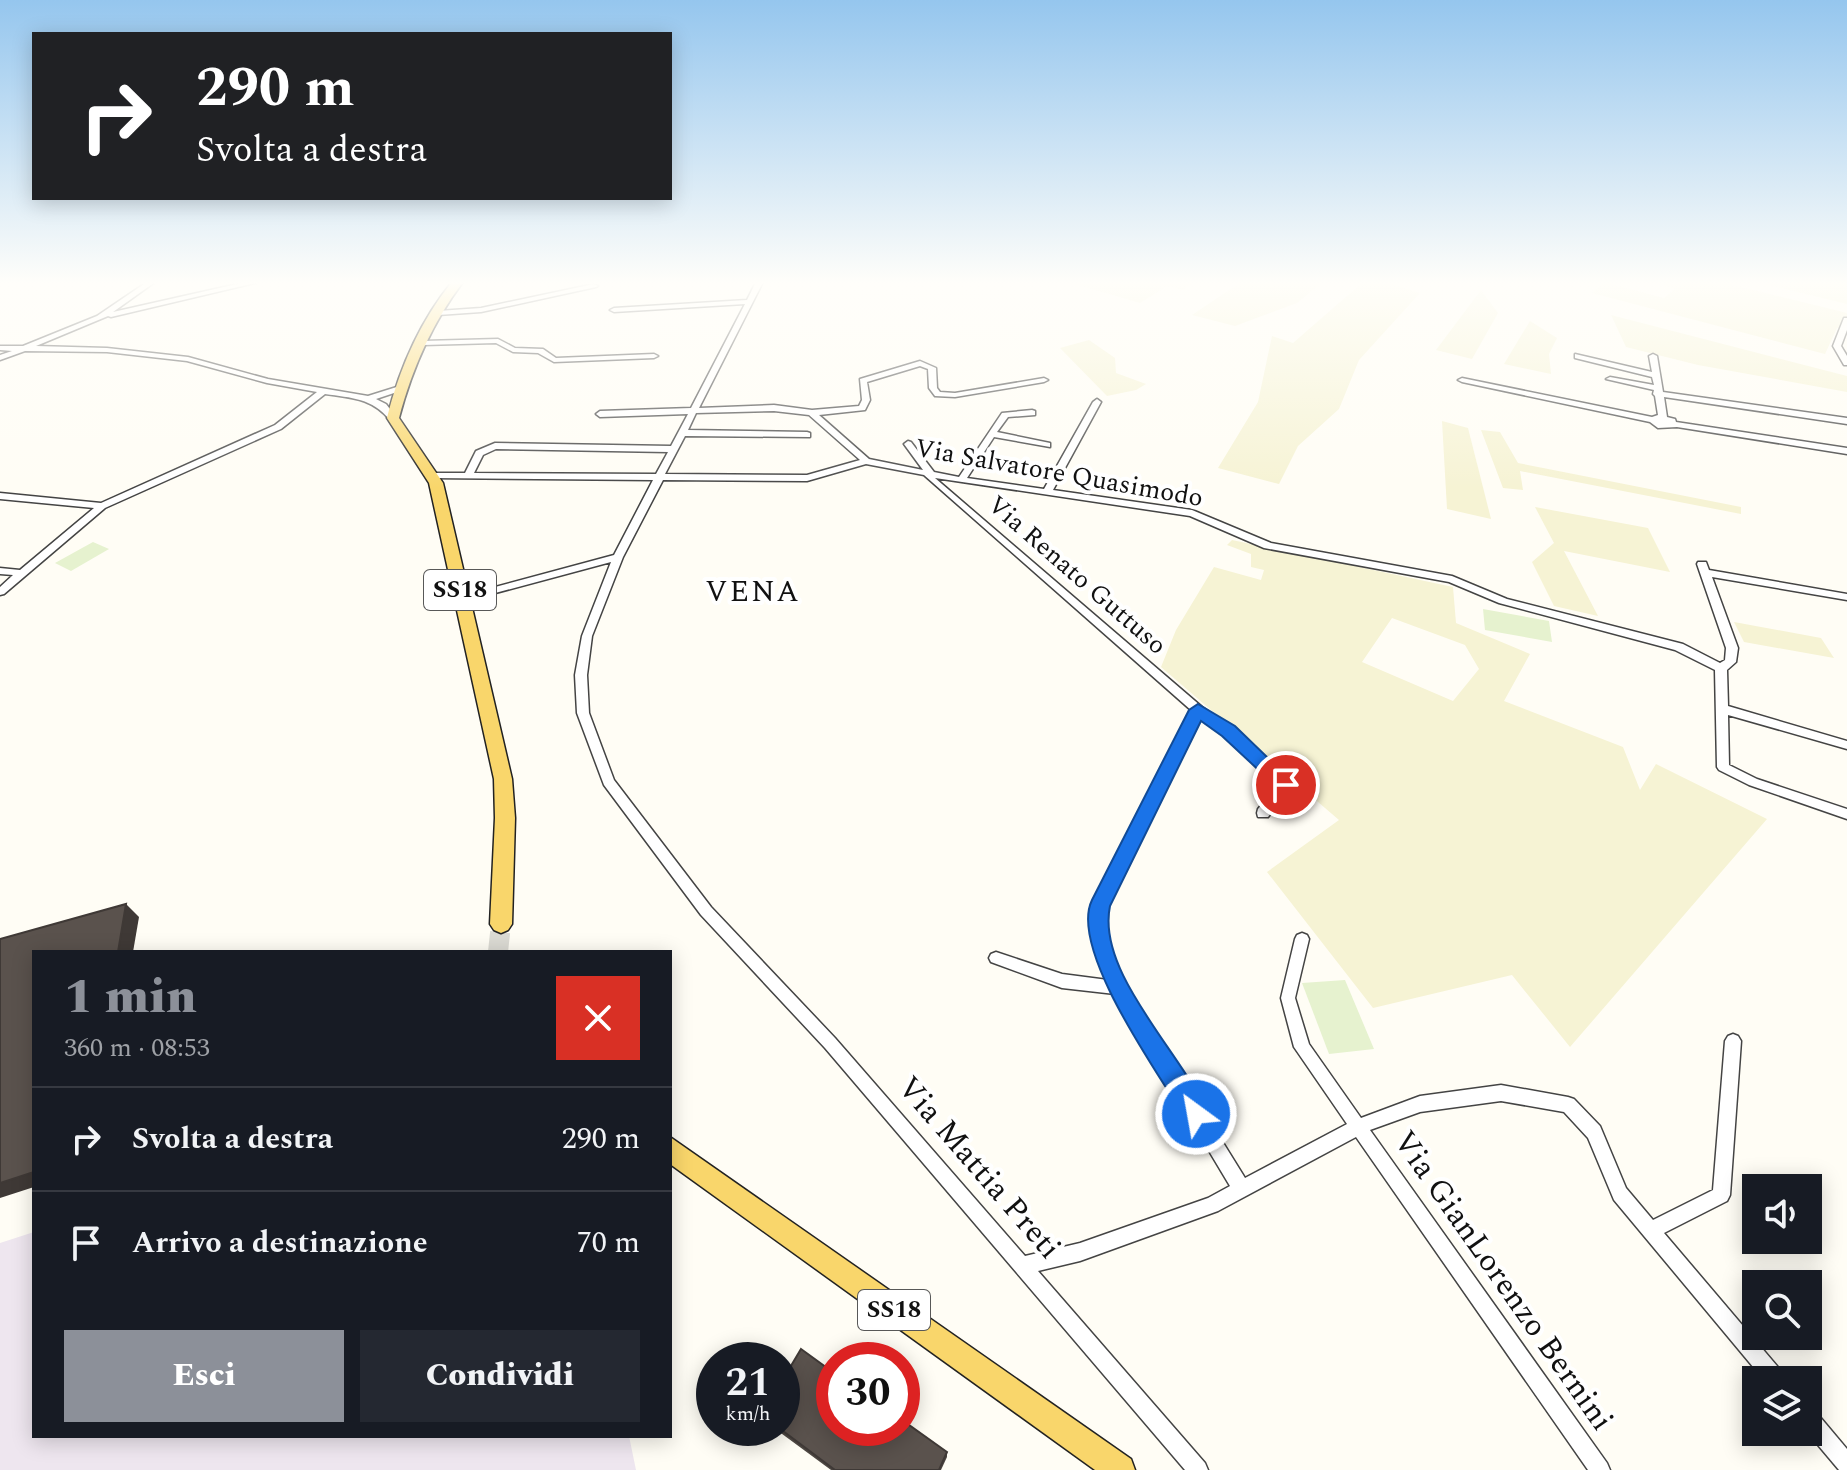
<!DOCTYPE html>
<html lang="it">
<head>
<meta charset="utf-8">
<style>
  body { margin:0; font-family:Spectral,serif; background:#242831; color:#f1f3f6; height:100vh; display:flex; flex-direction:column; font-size:30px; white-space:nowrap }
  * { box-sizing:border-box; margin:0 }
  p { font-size:26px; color:#9ea1a6 }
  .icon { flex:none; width:44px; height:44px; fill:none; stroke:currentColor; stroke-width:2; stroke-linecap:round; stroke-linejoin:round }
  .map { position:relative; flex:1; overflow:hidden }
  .side { position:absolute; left:32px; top:950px; width:640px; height:488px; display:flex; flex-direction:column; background:#171b24; border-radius:0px; box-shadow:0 4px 20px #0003 }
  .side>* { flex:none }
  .banner { position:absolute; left:32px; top:32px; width:640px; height:168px; border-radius:0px; box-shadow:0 4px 20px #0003; background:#202124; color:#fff; overflow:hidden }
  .tools { position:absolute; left:1742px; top:1174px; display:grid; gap:16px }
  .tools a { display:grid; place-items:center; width:80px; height:80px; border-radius:0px; background:#171b24; box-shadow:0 4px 20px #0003; font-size:40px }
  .speed { position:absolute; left:696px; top:1342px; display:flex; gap:16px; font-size:40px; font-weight:700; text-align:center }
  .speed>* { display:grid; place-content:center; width:104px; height:104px; border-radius:50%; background:#171b24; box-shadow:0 4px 20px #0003; line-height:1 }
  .speed small { font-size:20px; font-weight:400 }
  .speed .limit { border:12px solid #d22; background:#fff; color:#111 }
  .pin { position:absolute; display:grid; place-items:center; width:68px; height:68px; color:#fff; margin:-34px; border:4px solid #fff; border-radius:50%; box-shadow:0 2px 8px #0007 }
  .me { position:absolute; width:88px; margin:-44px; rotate:328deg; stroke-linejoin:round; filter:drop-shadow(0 0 6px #0008) }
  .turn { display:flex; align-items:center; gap:28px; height:168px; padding:0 32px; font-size:36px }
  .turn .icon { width:104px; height:104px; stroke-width:2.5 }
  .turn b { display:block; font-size:56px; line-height:68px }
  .round { display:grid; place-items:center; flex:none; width:84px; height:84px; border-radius:0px; background:#242831 }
  .headline { display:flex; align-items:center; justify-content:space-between; height:136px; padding:0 32px }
  h1 { font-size:48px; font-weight:800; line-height:60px; color:#8c9099 }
  .action { display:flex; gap:16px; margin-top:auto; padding:16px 32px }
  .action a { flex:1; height:92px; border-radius:0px; background:#8c9099; color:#fff; font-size:32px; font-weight:800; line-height:92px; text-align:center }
  .action a+a { background:#242831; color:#f1f3f6 }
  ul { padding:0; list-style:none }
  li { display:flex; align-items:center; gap:24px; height:104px; padding:0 32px; border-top:2px solid #363941 }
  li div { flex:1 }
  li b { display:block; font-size:30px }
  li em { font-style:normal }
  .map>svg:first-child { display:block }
  .industrial { fill:#eee6ef }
  .farmland { fill:#f6f3d4; fill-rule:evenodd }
  .pitch { fill:#e6f2cf }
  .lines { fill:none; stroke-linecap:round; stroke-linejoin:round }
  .primary-tunnel { stroke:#dbdad3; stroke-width:20; stroke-dasharray:20 10; stroke-linecap:butt }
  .street-casing { stroke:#444; stroke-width:3 }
  .primary-casing { stroke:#222; stroke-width:3 }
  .street { fill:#fff; fill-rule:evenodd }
  .primary { fill:#f9d66b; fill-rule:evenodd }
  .wall { fill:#4d4742 }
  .shaded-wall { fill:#3f3936 }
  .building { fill:#5a524d; stroke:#3f3936; stroke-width:2 }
  .route { fill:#1a73e8; stroke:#114b97; stroke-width:2 }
  .labels { text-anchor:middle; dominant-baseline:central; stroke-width:8; stroke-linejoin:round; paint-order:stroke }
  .shield { fill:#fff; stroke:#585858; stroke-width:2 }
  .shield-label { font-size:24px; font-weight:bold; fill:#111 }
  .street-label { font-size:26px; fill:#111; stroke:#fff }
  .quarter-label { font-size:30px; letter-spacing:2px; fill:#111; stroke:#fff }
  .near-street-label { font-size:32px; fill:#111; stroke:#fff }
</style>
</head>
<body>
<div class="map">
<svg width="1847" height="1470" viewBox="0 0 1847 1470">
  <rect width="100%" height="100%" fill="#fffdf5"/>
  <path class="industrial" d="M34,1232V1436H629L636,1470H0V1243Z"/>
  <g class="farmland">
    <path d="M1068,282H1194L1183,290L1167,286L1140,303Z"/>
    <path d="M1241,282H1323L1297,303L1235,326L1192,315Z"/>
    <path d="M1363,282H1386L1420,293L1359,360L1339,409L1298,446L1279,484L1218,468L1258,402L1272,336L1293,343Z"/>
    <path d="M1604,282L1664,298L1675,289L1657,282H1721L1847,313V329L1837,328L1825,354L1592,293Z"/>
    <path d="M1756,282H1847V304Z"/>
    <path d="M1481,290L1498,313L1472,359L1436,350Z"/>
    <path d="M1611,315L1847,376V392L1698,365L1626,347Z"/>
    <path d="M1530,321L1557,338L1549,354L1551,374L1504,364Z"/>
    <path d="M1089,340L1115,358L1116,373L1146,384L1136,390L1107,396L1060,348Z"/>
    <path d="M1442,421L1468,428L1491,519L1447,509Z"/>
    <path d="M1481,430L1500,432L1518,463L1741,507V514L1520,471L1523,490L1503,488Z"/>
    <path d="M1535,507L1648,528L1670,572L1564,551L1598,616L1554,606L1532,562L1554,543Z"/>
    <path d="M1232,540L1453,587L1456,623L1530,654L1504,701L1623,747L1640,790L1656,764L1767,819L1570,1047L1512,975L1373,1008L1267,872L1339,820L1161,667L1176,630L1214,567L1261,580L1264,570L1251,567V554L1227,545ZM1392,618L1465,645L1479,669L1453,701L1362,662Z"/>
    <path d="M1734,622L1821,638L1834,658L1744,642Z"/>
  </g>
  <g class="pitch">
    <path d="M93,542L109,549L71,571L55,563Z"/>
    <path d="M1483,609L1549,621L1552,642L1485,630Z"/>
    <path d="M1345,980L1374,1049L1329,1054L1302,983Z"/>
  </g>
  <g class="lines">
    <path class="primary-tunnel" d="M498,952L501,924"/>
    <g class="street-casing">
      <g id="street">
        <path d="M147,282H155L113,312L246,282H259L111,317L108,316L36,346L107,348L188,357L268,379L368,396L403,385H406V389L376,399L386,404L397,418L390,420C372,398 352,398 325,394L281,429L105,508L4,594L0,595V587L13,575L0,574V568L20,570L94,508L0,499V493L101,503L275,425L317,392L267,383L187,361L107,352L25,351L0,360V355L12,351L0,350V346H23L97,316Z"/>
        <path d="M756,282H763L699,408L774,405L812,410L859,406L862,400L860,379L920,361L936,368L937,388L940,392L955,393L1044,378L1048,380L1044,382L955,397L935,396L929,388L928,369L920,366L867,382L870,400L865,410L819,415L869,459L923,470L904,444L908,441L911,442L934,472L959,477L1002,413L1032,410L1035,411V415L1008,417L997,432L1050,443V447L994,437L967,478L1044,489L1093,402L1097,399L1101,402L1053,490L1192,510L1271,543L1452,576L1507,599L1683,644L1720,663L1725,660L1726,648L1697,564L1698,562H1706L1709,570L1847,594V600L1712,577L1738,648L1736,662L1727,670L1728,706L1847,741V749L1728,715L1729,765L1757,779L1847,809V819L1749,785L1719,770L1717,767L1715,670L1675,650L1499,603L1449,582L1264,548L1190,516L935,478L1202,707L1232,728L1292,785L1268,817H1258L1257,813L1258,809L1278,785L1224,734L1200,717L1106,906C1100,934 1113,958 1124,983L1245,1178L1347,1124L1294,1047L1281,998L1295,939L1297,935L1302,933L1307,935L1309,939L1295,998L1309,1044L1361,1118L1420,1096L1501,1085L1568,1097L1574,1099L1600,1126L1626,1188L1653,1220L1713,1190L1725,1041L1728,1036L1733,1034L1738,1036L1741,1041L1730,1195L1727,1201L1664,1233L1783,1373L1786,1380H1764L1614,1200L1588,1138L1564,1112L1501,1101L1420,1112L1370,1130L1607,1463L1610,1470H1588L1356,1137L1218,1211L1080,1261L1038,1271L1205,1463L1208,1470H1185L825,1048L701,915L604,785L577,713L575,675L582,636L611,562L462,602L457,599L458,597L614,555L653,480L431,478L426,475L428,473H465L476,451L495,443L671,446L688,414L600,417L596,414L600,411L691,408L745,304L614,312L610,310L614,308L747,300ZM774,411L809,415L860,460L807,475L665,474L685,436L810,437V433L807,432L688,430L696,413ZM496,449L668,452L656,474L474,473L483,455ZM866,464L924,475L1192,711L1092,906C1086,933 1097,956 1108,980L1062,974L996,952L991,954L989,958L991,962L1062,988L1115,994L1230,1186L1208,1198L1080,1243L1025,1256L835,1038L711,907L614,780L589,713L587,675L592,636L623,557L663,480L807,481Z"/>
        <path d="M594,284L598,286L596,287L481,312L438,315L434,313L438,311L481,308Z"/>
        <path d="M1844,318H1847V330L1841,346L1847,356V365H1844L1833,346Z"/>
        <path d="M498,339L515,348L543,349L556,358L654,354L658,356L654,358L554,362L538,353L513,352L496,343L423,345L419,343L423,341Z"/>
        <path d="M1575,354L1652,372L1649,356L1653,354L1657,356L1663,392L1847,418V424L1664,397L1667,417L1675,419L1676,422L1847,448V454L1677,427L1658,428L1650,422L1462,382L1458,380L1462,378L1652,417L1658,415L1655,396L1653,394L1654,390L1606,379L1610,377L1654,385L1652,377L1575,358Z"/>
        <path d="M1808,1408L1815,1411L1847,1449V1470H1839L1807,1432Z"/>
      </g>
    </g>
    <g class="primary-casing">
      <g id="primary">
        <path d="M452,282H463C432,323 412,369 399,418L443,483L512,779L515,818L512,924L508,930L501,933L494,930L490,924L495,818L494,779L429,483L387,418C399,370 420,321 452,282Z"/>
        <path d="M670,1137L1131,1459L1135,1470H1095L670,1164Z"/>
      </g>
    </g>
    <use href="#street" class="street"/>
    <use href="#primary" class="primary"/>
  </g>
  <path class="wall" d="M774,1428H782L947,1452V1457L941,1470H831Z"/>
  <g class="shaded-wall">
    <path d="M126,904L139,917L133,952H118Z"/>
    <path d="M34,1172V1187L0,1198V1183Z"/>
  </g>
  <g class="building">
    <path d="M126,904L118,952H34V1172L0,1183V939Z"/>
    <path d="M801,1349L834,1373V1428H902V1420L947,1452L939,1470H835L779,1428H782V1381Z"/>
  </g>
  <linearGradient id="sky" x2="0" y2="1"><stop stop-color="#95c6ee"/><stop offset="0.58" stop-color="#fffefa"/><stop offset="1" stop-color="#fffefa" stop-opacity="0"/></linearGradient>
  <rect width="1847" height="488" fill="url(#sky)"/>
  <path class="route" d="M1198,704L1235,726L1296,785L1293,790H1280L1222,736L1201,721L1110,906C1096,973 1183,1054 1208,1114L1205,1122L1196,1126L1188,1122C1160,1076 1068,949 1092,900L1189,710Z"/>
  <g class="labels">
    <g class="shield">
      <rect x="424" y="570" width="72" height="40" rx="6"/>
      <rect x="858" y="1290" width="72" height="40" rx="6"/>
    </g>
    <g class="shield-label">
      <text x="460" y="590">SS18</text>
      <text x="894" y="1310">SS18</text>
    </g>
    <g class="street-label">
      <text transform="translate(1059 473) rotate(10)">Via Salvatore Quasimodo</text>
      <text transform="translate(1077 575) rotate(41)">Via Renato Guttuso</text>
    </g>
    <g class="quarter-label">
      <text x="753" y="592">VENA</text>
    </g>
    <g class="near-street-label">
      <text transform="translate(979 1168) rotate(49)">Via Mattia Preti</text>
      <text transform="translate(1503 1281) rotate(55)">Via GianLorenzo Bernini</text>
    </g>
  </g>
</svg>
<div class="tools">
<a><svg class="icon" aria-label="sound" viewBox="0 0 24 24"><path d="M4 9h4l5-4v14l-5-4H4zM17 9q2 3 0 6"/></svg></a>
<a><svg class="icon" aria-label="search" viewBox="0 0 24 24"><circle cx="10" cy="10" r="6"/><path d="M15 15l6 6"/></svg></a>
<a><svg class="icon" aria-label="layers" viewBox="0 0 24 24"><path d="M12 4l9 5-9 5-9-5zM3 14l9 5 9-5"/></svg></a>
</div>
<div class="speed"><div>21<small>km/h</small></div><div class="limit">30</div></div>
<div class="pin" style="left:1286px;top:785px;background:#d93025"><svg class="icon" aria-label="arrive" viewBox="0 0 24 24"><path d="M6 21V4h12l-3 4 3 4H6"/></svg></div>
<svg class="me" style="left:1196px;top:1114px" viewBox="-20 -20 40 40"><circle r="17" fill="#1a73e8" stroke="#fff" stroke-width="3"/><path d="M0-11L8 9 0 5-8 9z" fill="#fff"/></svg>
<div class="banner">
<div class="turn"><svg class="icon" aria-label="right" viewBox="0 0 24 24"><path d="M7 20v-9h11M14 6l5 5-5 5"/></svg><div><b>290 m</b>Svolta a destra</div></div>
</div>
<section class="side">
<div class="headline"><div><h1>1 min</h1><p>360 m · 08:53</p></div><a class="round" style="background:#d93025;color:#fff"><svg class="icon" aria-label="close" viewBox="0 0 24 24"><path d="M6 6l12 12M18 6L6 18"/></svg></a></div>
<ul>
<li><svg class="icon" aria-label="right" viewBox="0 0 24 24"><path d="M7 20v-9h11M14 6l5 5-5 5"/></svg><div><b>Svolta a destra</b></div><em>290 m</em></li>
<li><svg class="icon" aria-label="arrive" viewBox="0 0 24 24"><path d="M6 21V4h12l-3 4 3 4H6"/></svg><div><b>Arrivo a destinazione</b></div><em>70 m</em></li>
</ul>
<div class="action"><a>Esci</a><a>Condividi</a></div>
</section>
</div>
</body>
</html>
